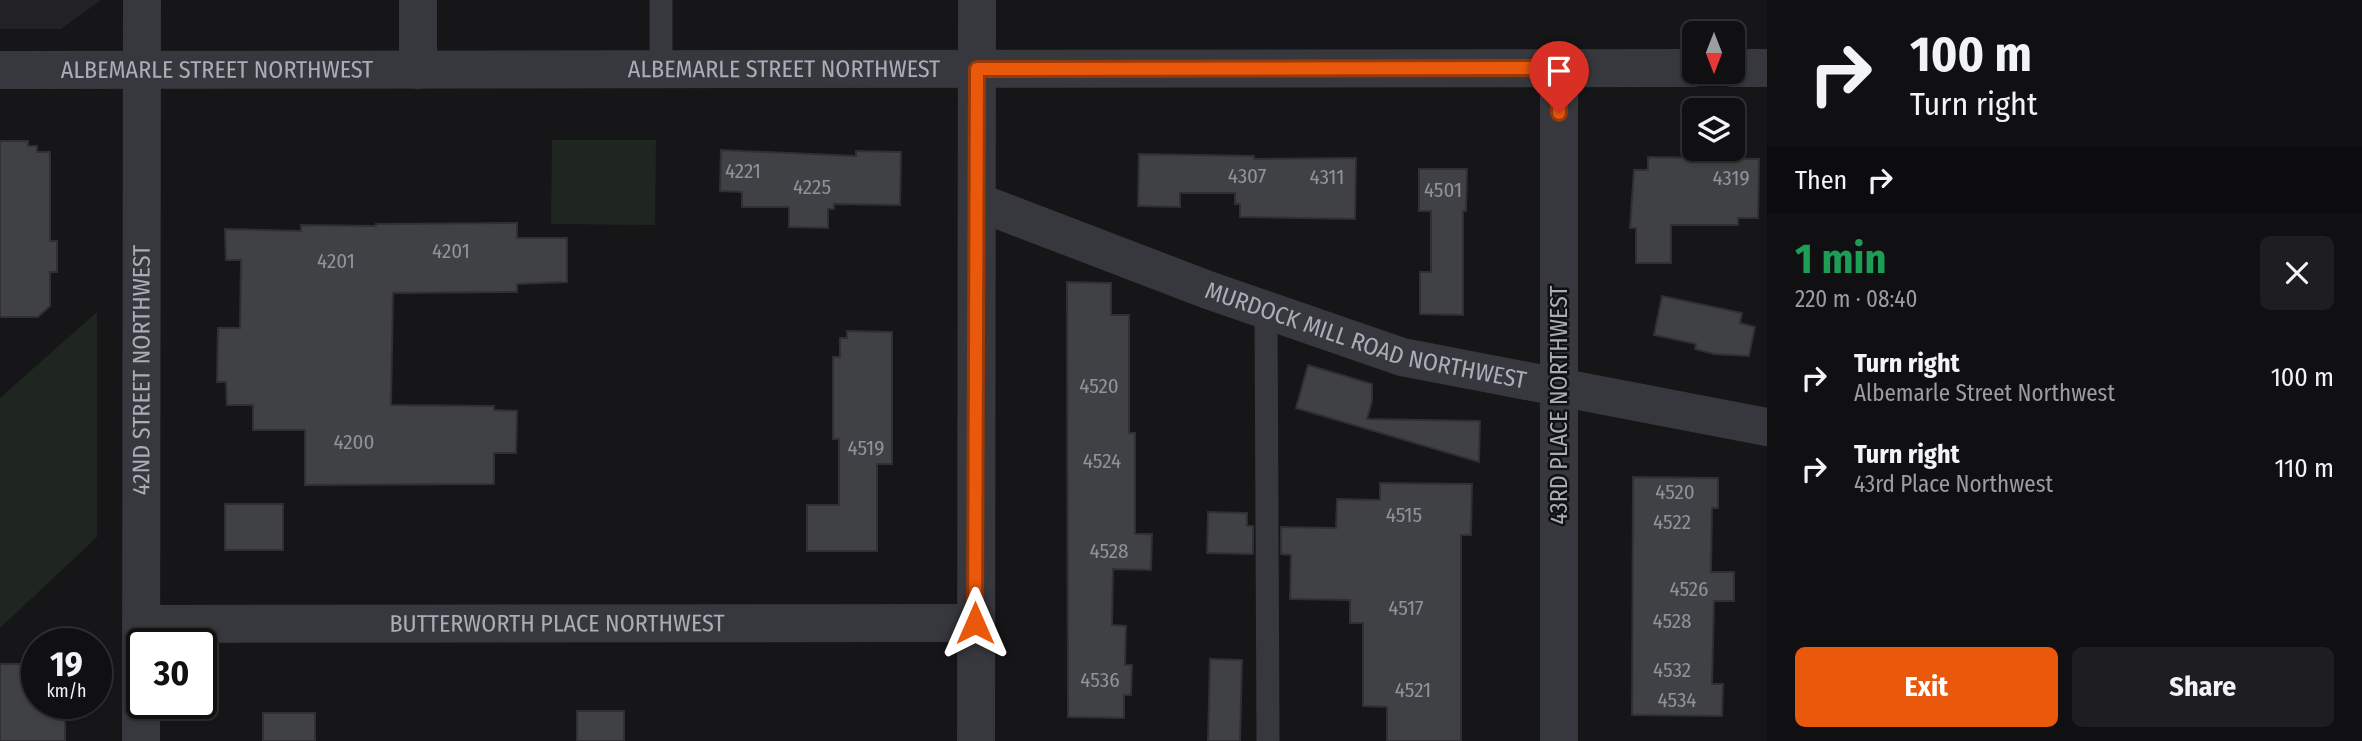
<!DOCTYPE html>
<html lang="en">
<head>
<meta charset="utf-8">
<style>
  body { margin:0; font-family:"Fira Sans Condensed",sans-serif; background:#1e1e20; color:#f1f3f6; height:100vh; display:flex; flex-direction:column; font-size:26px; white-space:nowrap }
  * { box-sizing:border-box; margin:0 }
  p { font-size:23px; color:#9c9d9f }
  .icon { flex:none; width:38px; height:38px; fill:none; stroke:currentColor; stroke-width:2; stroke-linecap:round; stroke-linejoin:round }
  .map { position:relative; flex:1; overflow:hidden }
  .details { display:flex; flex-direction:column; background:#101012; width:595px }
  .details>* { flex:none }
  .top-card { background:#101012; color:#f1f3f6; overflow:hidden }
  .needle { width:46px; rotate:180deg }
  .fabs { position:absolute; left:1682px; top:21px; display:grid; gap:14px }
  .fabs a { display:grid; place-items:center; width:63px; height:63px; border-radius:10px; background:#101012; box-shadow:0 2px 5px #0004,0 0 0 2px #303032; font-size:35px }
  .speed { position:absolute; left:21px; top:628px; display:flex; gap:14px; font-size:35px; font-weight:700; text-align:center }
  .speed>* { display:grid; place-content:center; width:91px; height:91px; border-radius:50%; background:#101012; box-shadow:0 2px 5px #0004,0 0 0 2px #303032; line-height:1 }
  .speed small { font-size:18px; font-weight:400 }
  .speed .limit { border:4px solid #111; border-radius:10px; background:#fff; color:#111 }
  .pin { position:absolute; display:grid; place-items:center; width:60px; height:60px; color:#fff; margin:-72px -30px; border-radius:50% 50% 50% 0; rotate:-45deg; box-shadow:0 0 7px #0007 }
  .pin .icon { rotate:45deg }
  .me { position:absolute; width:77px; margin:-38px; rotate:0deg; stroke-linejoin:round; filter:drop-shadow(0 0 5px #0008) }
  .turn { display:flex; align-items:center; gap:24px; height:147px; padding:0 28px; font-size:32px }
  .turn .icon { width:91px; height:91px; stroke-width:2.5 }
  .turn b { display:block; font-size:49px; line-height:60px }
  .then { display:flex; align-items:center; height:66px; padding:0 28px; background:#0003; gap:14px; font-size:26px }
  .round { display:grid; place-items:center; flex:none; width:74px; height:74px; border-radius:10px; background:#1e1e20 }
  .summary { display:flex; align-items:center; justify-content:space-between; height:119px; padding:0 28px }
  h1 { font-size:42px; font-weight:700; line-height:52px; color:#1e9e55 }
  .primary-button { display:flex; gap:14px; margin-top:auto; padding:14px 28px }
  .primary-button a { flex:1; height:80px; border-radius:10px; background:#ea580c; color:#fff; font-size:28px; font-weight:700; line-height:80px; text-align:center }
  .primary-button a+a { background:#1e1e20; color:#f1f3f6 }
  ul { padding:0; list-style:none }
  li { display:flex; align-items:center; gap:21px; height:91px; padding:0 28px }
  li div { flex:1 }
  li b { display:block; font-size:26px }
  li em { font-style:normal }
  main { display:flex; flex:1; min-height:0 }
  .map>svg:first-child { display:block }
  .built { fill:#222225 }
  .green { fill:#1e261f }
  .building { fill:#404145; stroke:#303034; stroke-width:2 }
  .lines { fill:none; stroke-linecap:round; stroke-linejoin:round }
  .service { stroke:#37383d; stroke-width:23 }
  .minor { stroke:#37383d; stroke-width:38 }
  .route-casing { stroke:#983908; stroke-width:18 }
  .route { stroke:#ea580c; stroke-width:12 }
  .labels { text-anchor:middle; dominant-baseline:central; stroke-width:5; stroke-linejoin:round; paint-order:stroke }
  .number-label { font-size:21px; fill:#8e929b }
  .street-label { font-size:24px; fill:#a8adb8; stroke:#111113 }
</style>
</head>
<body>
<main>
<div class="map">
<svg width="1767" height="741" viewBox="0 0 1767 741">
  <rect width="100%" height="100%" fill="#161618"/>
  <path class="built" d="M0,0H100V1L61,29H0Z"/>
  <g class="green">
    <path d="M552,140H656L655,225L551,224Z"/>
    <path d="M97,312V537L0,628V398Z"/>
  </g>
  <g class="building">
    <path d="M0,141H28V146H37V152H50V241H57V272H50V306L38,317H0Z"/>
    <path d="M721,150L856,156V151L901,152L900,205L834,204V209H828V228L789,227V207H742V192L720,191Z"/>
    <path d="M1139,154L1254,156V159L1356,158L1355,219L1240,217V204H1235V193H1180V207L1138,206Z"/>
    <path d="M1648,157L1759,159L1758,218H1738V225H1671V263H1636V228H1630L1634,170H1648Z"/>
    <path d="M1419,169H1467L1466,211H1463V315L1420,314V272H1431V211H1419Z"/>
    <path d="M517,223V238H567V282L517,284V292L393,293L391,405L494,406V410L517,411L516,453H494V484L305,485V430H253V405H227L226,382H217L218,328H240L241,260H226L225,229L301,231V225L376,226V224Z"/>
    <path d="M1067,282L1111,283V315H1129V433H1135V534H1152L1151,570L1113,569L1112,625L1126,626L1125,665H1132L1131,695H1124V718L1068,717Z"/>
    <path d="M1662,296L1742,313L1740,323L1755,327L1749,356L1714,354L1695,349L1696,344L1654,335Z"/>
    <path d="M847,331L892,332V464H877V551H807V505H839V439H833V357H840V338H847Z"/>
    <path d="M1308,365L1372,384V401L1367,419L1480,421L1479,462L1296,408Z"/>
    <path d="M1633,477L1718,478V508H1712L1711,572H1734V601H1714L1712,684H1723L1722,716L1632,715Z"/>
    <path d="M1380,483L1472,484L1471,535H1461V741H1387V707L1363,706V623H1350V600L1290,599L1291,555L1281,554V527L1336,528L1337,499L1380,500Z"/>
    <rect x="225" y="504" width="58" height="46"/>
    <path d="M1208,512L1247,513V526H1253V554L1207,553Z"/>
    <path d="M1210,659L1242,660L1240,741H1208Z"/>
    <path d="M0,664H37V704H65V741H0Z"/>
    <rect x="577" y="711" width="47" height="30"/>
    <rect x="263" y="713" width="52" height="28"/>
  </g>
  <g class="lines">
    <g class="service">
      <path d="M661,70V0"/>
      <path d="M1266,311L1268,741"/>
    </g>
    <g class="minor">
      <path d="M1559,68V741"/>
      <path d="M1732,68H1767"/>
      <path id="s1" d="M0,70L1694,68"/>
      <path d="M418,70V0"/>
      <path id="s2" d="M978,202L1208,290L1402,357L1767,427"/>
      <path id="s3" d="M141,624L975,623"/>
      <path id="s4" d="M141,741L142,0"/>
      <path d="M976,741L977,0"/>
    </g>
  </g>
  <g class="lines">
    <g class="route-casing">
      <path id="route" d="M975,623L977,69L1559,68V113"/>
    </g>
    <use href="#route" class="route"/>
  </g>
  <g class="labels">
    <g class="number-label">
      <text x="743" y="171">4221</text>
      <text x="1247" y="176">4307</text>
      <text x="1327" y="177">4311</text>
      <text x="1731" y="178">4319</text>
      <text x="812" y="187">4225</text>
      <text x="1443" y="190">4501</text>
      <text x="451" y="251">4201</text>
      <text x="336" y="261">4201</text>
      <text x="1099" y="386">4520</text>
      <text x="354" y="442">4200</text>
      <text x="866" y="448">4519</text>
      <text x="1102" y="461">4524</text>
      <text x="1675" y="492">4520</text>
      <text x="1404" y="515">4515</text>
      <text x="1672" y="522">4522</text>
      <text x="1109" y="551">4528</text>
      <text x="1689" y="589">4526</text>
      <text x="1406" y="608">4517</text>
      <text x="1672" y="621">4528</text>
      <text x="1672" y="670">4532</text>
      <text x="1100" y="680">4536</text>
      <text x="1413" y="690">4521</text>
      <text x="1677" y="700">4534</text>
    </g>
    <g class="street-label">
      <text stroke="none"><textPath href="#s1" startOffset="784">ALBEMARLE STREET NORTHWEST</textPath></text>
      <text stroke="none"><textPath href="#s1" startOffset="217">ALBEMARLE STREET NORTHWEST</textPath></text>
      <text stroke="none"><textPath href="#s2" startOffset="411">MURDOCK MILL ROAD NORTHWEST</textPath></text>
      <text stroke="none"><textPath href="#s4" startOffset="371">42ND STREET NORTHWEST</textPath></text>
      <text transform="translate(1559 405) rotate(-90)">43RD PLACE NORTHWEST</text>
      <text stroke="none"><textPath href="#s3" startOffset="416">BUTTERWORTH PLACE NORTHWEST</textPath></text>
    </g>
  </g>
</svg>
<div class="fabs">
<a><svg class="needle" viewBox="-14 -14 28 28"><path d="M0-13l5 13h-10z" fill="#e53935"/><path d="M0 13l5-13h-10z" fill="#9c9d9f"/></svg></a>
<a><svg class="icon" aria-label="layers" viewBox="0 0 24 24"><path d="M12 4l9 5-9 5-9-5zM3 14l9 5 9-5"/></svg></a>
</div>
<div class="speed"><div>19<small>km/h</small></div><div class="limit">30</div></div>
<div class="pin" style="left:1559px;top:113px;background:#d93025"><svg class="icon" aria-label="arrive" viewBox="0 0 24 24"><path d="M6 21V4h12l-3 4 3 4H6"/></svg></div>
<svg class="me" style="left:975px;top:623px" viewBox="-20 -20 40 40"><path d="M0-17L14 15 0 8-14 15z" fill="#ea580c" stroke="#fff" stroke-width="4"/></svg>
</div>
<section class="details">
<div class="top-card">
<div class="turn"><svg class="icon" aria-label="right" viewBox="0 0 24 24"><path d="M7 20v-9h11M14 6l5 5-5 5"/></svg><div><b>100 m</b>Turn right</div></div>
<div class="then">Then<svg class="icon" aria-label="right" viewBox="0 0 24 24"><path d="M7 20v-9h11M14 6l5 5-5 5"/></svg></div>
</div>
<div class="summary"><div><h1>1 min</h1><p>220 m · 08:40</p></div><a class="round"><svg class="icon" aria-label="close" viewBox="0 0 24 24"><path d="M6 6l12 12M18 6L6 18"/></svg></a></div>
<ul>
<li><svg class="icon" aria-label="right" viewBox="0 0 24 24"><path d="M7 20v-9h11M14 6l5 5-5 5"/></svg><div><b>Turn right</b><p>Albemarle Street Northwest</p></div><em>100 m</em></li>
<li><svg class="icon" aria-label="right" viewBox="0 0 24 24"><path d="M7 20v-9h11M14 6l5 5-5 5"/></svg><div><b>Turn right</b><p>43rd Place Northwest</p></div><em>110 m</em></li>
</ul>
<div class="primary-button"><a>Exit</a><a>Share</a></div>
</section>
</main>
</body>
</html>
